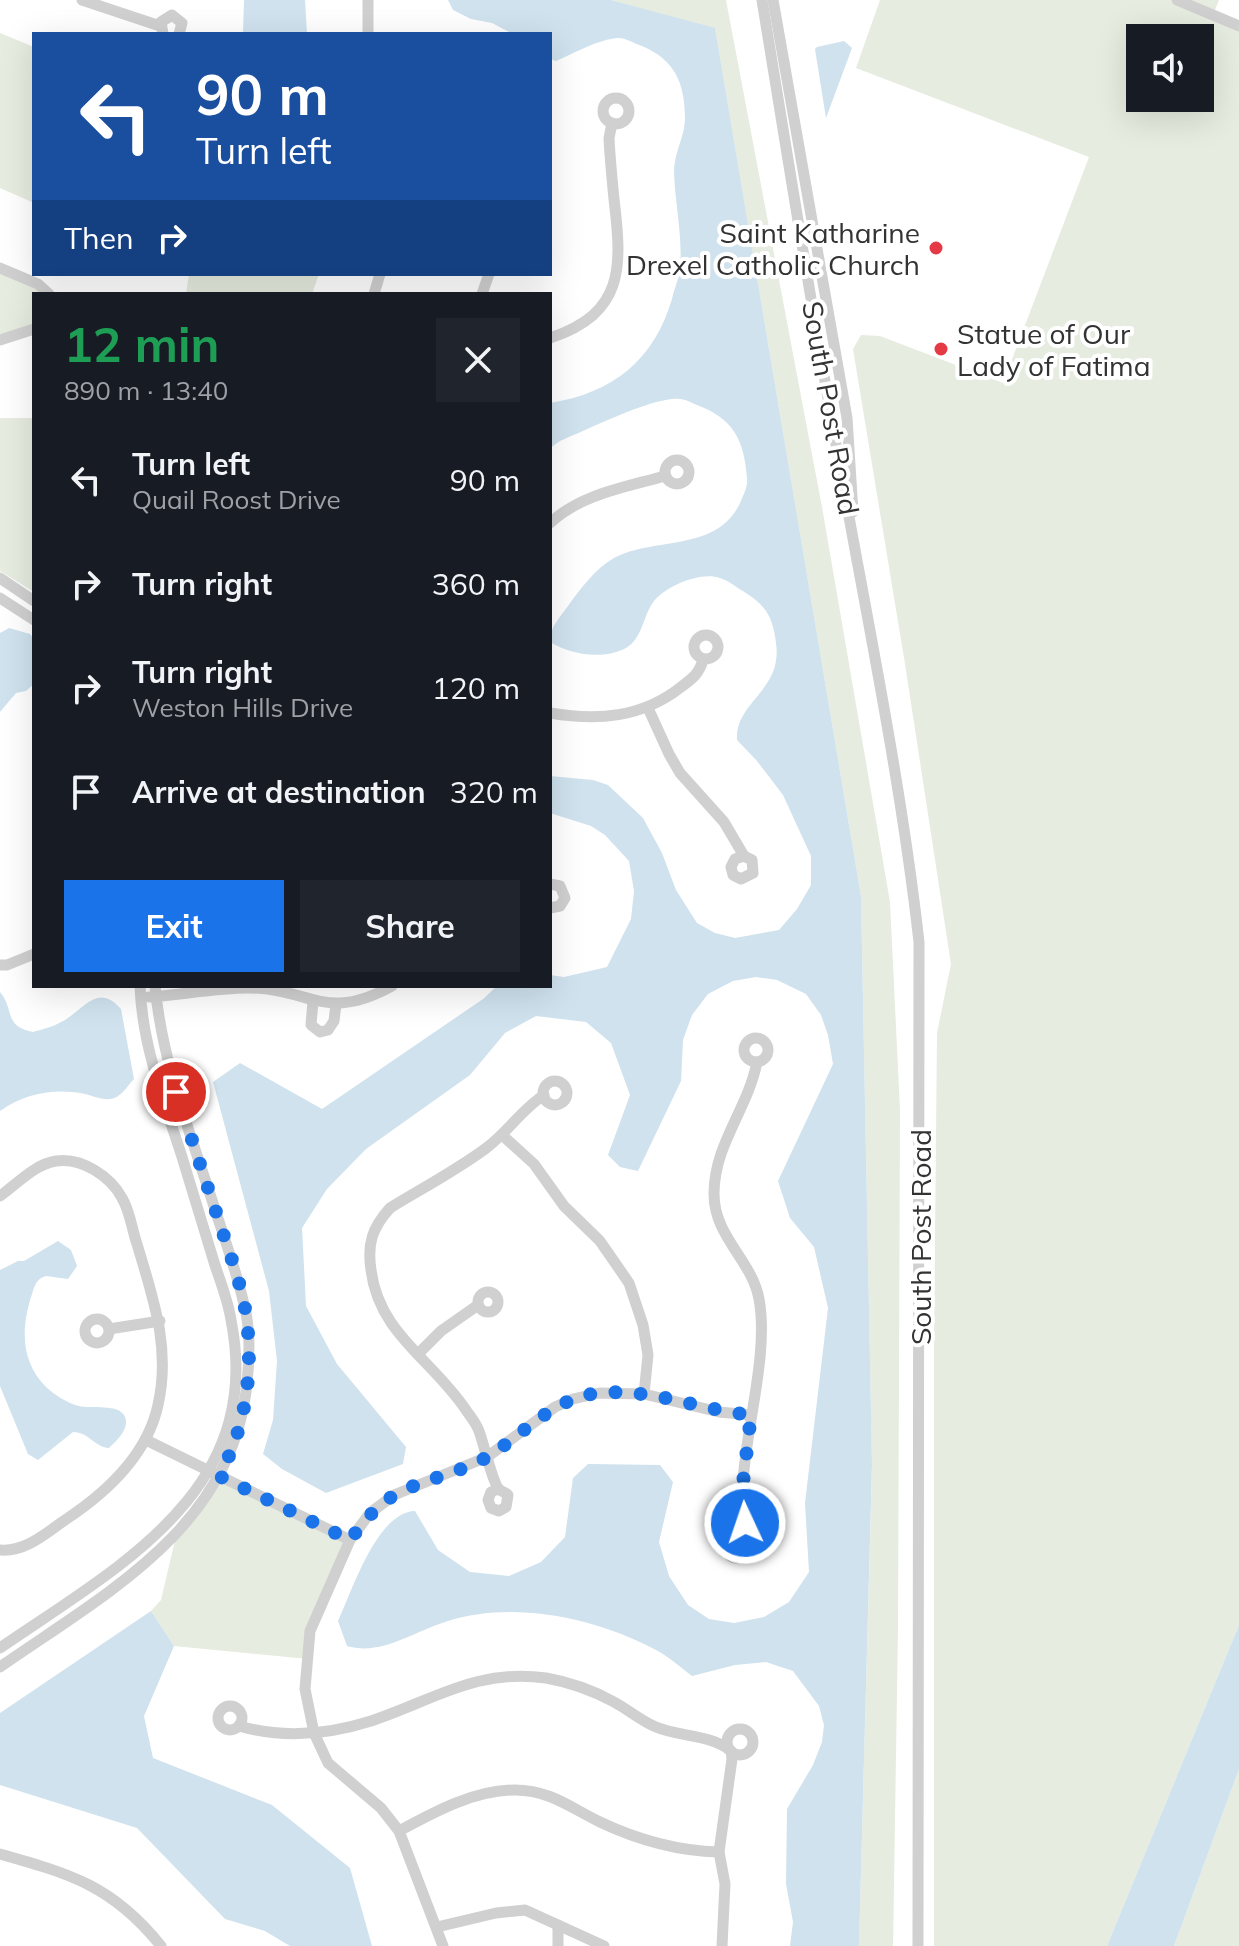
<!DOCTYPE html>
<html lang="en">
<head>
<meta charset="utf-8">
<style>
  body { margin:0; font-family:Mulish,sans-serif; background:#20242c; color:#f1f3f6; height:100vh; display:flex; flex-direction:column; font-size:30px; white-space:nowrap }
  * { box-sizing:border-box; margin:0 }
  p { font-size:26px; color:#9ea1a6 }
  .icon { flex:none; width:44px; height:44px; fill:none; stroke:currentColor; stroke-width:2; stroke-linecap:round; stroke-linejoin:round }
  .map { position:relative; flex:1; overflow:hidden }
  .drawer { position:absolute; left:32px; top:292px; width:520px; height:696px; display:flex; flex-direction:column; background:#171b24; border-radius:0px; box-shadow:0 8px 32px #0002 }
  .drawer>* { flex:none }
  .banner { position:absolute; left:32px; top:32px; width:520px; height:244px; border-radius:0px; box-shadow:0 8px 32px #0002; background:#1a4fa0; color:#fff; overflow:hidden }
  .fabs { position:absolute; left:1126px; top:24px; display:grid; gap:16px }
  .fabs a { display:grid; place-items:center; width:88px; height:88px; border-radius:0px; background:#171b24; box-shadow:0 8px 32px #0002; font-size:40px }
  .pin { position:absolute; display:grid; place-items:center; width:68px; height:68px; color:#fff; margin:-34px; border:4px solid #fff; border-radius:50%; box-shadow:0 2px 8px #0007 }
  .me { position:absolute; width:88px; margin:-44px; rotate:357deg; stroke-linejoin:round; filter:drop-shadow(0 0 6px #0008) }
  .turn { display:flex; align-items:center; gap:28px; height:168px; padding:0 32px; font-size:36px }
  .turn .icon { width:104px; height:104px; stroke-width:2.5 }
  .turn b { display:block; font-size:56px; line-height:68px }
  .then { display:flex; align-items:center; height:76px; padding:0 32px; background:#0003; gap:16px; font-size:30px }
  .round { display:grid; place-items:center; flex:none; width:84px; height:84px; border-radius:0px; background:#20242c }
  .headline { display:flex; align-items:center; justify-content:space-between; height:136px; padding:0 32px }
  h1 { font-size:48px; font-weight:700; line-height:60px; color:#1e9e55 }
  .primary-button { display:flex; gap:16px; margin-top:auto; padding:16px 32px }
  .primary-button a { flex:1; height:92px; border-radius:0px; background:#1a73e8; color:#fff; font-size:32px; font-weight:700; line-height:92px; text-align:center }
  .primary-button a+a { background:#20242c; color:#f1f3f6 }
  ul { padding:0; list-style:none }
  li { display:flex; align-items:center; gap:24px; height:104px; padding:0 32px }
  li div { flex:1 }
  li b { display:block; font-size:30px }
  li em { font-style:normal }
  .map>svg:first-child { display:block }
  .green { fill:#e6ecdf; fill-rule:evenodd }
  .water { fill:#cfe2ee }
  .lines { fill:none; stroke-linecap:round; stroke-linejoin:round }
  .minor { stroke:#d0d0d0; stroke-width:11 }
  .route { stroke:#1a73e8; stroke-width:14; stroke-dasharray:0 25.2 }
  .poi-dot { fill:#e63946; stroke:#fff; stroke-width:3 }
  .labels { text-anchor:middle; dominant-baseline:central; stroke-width:8; stroke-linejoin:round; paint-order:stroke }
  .poi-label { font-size:28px; fill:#333; stroke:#fff; text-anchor:end }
  .street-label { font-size:28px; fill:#333; stroke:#fff }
</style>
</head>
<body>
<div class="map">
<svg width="1239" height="1946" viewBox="0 0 1239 1946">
  <rect width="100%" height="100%" fill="#fff"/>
  <g class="green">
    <path d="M611,0H726L822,507L890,902L900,1110L898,1628L893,1946H859L872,1468L861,896L715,29Z"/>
    <path d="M880,0H1219L1213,15L1239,26V1625L1107,1946H934V1349L937,1033L951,964L905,664L853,349L861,335L880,336L1003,383L1089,157L856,68ZM1140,38H1200V98H1140Z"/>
    <path d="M0,33L34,47V203L0,188Z"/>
    <path d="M0,268L49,294H34V329L0,340Z"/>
    <path d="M189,274H319L312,294H186Z"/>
    <path d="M0,418H34V592L0,571Z"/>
    <path d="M219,1476L350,1540L310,1631L308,1659L174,1646L151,1611L161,1600L176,1536Z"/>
    <path d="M1239,1769V1946H1174Z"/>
  </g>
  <g class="water">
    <path d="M244,0H305L307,34H243Z"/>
    <path d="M448,0H611L715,28L861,896L872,1464L859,1946H790L793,1922L786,1884L787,1809L813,1765L822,1742L824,1725L819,1706L793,1671L766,1662L735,1665L692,1676C680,1667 667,1655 652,1648C592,1617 511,1600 445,1622C413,1632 381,1656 347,1646L338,1621C352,1591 377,1512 415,1511L438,1550L470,1572L509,1576L541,1562L565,1537L573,1478L588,1464L660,1465L673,1482L659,1542L669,1576L688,1605L709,1619L734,1623L764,1617L789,1602L809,1572L805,1503L828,1308L814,1247L790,1218L778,1181L833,1064L828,1035L821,1015L806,994L777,980L756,977L733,981L708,994L692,1015L683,1040L681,1081L638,1171L620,1167L608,1155L630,1095L611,1043L586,1022L536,1016L505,1033L470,1075L366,1149L327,1189L302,1228L306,1306L337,1364L406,1447L403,1464L326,1493L282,1469L263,1454L273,1420L277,1361L269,1291L213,1082L240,1063L322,1109L483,999L497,986H550V975L564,977L607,967L631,919L634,891L629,861L605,835L591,826L550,813V776L593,780L608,785L643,818L662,853L676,890L697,923L715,933L735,938L779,930L797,909L811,885V856L783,795L757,761L737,740C735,701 783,691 776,643C773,616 765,604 741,590C735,586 727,580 720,578C701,571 666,586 654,601C643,615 643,638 626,648C603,660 571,655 550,642C550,626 559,619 568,606C580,589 596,568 614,558C656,536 718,553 741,501C744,493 748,487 747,478C744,440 734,419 697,405C692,403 685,399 680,399C654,396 587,430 560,441L550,448V403C613,393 654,360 672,299C674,289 679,279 680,269C683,237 675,204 674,172C674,152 685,136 685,119C685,83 675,60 642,46C635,44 626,38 619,38C598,39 575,53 556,61L550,59V34H513L492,23L471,19L453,10Z"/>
    <path d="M844,41L852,48L826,118L815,49L817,47Z"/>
    <path d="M9,628L30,634L34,639V684L26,691L16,693L0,712V633Z"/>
    <path d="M0,992C15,1010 3,1026 33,1032C44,1029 55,1026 65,1020C85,1007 99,983 121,1009L134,1079C127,1086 121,1098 110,1099C102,1100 93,1096 85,1094C54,1088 26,1093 0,1111Z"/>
    <path d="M58,1241L71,1250L77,1266L68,1279L46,1276C36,1279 35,1285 32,1294C21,1327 20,1361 46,1387C55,1395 67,1403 79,1406C90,1409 120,1403 125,1417C130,1429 116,1441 109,1448C94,1447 89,1432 73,1432L38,1460L28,1454L0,1386V1270L18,1261H24Z"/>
    <path d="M151,1611L174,1646L144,1716L153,1758L272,1805L350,1868L372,1946H290L265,1931L225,1919L137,1828L0,1785V1713Z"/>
    <path d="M1239,1625V1769L1174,1946H1107Z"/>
  </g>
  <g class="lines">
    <g class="minor">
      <path d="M82,0L160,26"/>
      <path d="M762,0C789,165 815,330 845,495C872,644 902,791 919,942L918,1946"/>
      <path d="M773,0L847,418L853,512"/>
      <path d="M1177,0L1239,26"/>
      <path d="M163,34L161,22L172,15L182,23L179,34"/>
      <path d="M368,34V0"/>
      <circle cx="616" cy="111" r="13"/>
      <path d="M0,268L38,284L49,294"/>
      <path d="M374,294L380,274"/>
      <path d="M482,294L489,274"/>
      <path d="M550,338C625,313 622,267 614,199C612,179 610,158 609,138L612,123"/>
      <path d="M0,340L34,329"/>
      <circle cx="677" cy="472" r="12"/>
      <path d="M550,523C581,494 626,487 665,476"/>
      <path d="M0,578L34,601"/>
      <path d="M0,598L34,620"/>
      <circle cx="706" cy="647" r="12"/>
      <path d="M648,708L669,754L680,773L724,822L744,856L752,860L753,873L741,879L733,875L731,867L735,859L744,856"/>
      <path d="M550,713C597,721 642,718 681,687C692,679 700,673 703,659"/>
      <path d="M550,884L560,886L565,898L560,906L550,908"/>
      <path d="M0,965H7L34,954"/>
      <path d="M149,997C182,995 215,988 248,988C311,988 325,1023 392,986"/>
      <path d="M313,1001L311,1025L320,1032L328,1030L334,1021L336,1004"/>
      <circle cx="756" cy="1050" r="12"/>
      <circle cx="555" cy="1093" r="12"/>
      <path d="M502,1135L534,1164L564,1206L600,1241L629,1283L643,1325L648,1355L644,1394"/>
      <path d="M0,1196C17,1184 35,1164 56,1161C82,1157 111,1177 122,1198C130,1211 132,1230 137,1244C153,1298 171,1348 158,1405C147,1456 106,1493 65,1520C45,1534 25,1552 0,1550"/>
      <circle cx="488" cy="1302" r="10"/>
      <circle cx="97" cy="1331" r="12"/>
      <path d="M109,1329L160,1321"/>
      <path d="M419,1353L441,1331L478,1305"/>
      <path d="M146,1440L350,1540"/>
      <path d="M498,1489L491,1492L488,1500L491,1508L499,1511L506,1507L508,1495C506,1492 501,1492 499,1489C493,1484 483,1441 479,1431C476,1423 470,1416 466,1410C432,1359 379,1334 371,1270C367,1244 372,1228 390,1208C421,1189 455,1171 485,1149C507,1133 521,1110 544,1095"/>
      <circle cx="737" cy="1547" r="11"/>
      <path d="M741,1536C746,1518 742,1501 743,1482C746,1427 769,1352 759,1299C752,1260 714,1237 714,1194C714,1144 748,1109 757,1062"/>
      <path d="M0,1648C119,1566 265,1491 231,1320C228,1300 220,1281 214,1262C203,1227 193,1192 182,1157C164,1101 142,1045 140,986"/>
      <path d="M0,1667C103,1595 228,1530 246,1392C249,1367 251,1338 246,1313C238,1274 223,1235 211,1197C188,1127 162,1060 155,986"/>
      <circle cx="230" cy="1718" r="12"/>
      <path d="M239,1726C284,1739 327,1735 371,1721C432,1701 476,1668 546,1678C569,1682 594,1691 614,1702C629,1710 641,1721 656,1727C679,1737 711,1734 731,1751L732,1759L719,1852L725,1884L722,1946"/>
      <circle cx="740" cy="1742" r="13"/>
      <path d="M399,1831C434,1812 474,1790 515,1790C550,1790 571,1808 600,1822C638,1840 677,1851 719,1852"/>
      <path d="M0,1854C71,1874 113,1886 161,1946"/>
      <path d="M437,1927L496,1913L525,1910L604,1946"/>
      <path d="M443,1946L399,1831L381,1808L328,1763L314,1733L305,1689L310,1631L350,1540L370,1513L394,1495L487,1457L555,1407L573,1399L599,1393L644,1394L719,1412L751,1415"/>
      <path d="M558,1946V1925"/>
    </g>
  </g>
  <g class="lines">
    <path class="route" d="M176,1092C191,1137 206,1182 221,1227C230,1255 242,1286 246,1315C254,1369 246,1429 219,1476L350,1540C363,1523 374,1508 393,1496C422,1479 459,1474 489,1456C525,1433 554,1397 600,1393C651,1388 701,1410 751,1415L743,1483L745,1523"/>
  </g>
  <g class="poi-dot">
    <circle cx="936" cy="248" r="8"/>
    <circle cx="941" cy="349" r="8"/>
  </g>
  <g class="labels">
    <g class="poi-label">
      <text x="920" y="232">Saint Katharine<tspan x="920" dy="32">Drexel Catholic Church</tspan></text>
      <text x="957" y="333" text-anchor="start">Statue of Our<tspan x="957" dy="32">Lady of Fatima</tspan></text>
    </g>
    <g class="street-label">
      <text transform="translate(831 408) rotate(80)">South Post Road</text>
      <text transform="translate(920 1237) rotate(-90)">South Post Road</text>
    </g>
  </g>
</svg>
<div class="fabs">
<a><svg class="icon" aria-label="sound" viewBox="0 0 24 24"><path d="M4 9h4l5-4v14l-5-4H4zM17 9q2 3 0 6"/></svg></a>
</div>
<div class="pin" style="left:176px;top:1092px;background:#d93025"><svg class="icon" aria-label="arrive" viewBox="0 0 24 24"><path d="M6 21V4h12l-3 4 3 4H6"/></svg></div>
<svg class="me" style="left:745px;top:1523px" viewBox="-20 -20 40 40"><circle r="17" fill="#1a73e8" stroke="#fff" stroke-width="3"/><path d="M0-11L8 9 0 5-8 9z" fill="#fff"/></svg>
<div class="banner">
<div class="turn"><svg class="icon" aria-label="left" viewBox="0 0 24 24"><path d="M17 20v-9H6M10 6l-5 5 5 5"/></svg><div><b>90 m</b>Turn left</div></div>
<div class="then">Then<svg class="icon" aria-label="right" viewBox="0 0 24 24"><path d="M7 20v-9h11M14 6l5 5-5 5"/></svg></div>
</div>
<section class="drawer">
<div class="headline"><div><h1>12 min</h1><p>890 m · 13:40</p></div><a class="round"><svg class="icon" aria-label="close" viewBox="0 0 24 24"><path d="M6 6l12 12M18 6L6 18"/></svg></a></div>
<ul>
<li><svg class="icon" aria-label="left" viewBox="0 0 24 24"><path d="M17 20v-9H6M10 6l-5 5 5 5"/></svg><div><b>Turn left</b><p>Quail Roost Drive</p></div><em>90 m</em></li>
<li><svg class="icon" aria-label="right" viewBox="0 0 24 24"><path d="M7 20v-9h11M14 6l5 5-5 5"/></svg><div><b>Turn right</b></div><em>360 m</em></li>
<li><svg class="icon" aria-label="right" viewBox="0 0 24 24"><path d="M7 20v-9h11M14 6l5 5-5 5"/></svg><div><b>Turn right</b><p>Weston Hills Drive</p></div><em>120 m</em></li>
<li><svg class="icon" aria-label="arrive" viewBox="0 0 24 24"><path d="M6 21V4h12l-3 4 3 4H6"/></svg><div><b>Arrive at destination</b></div><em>320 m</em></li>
</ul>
<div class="primary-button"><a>Exit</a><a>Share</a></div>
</section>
</div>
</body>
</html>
